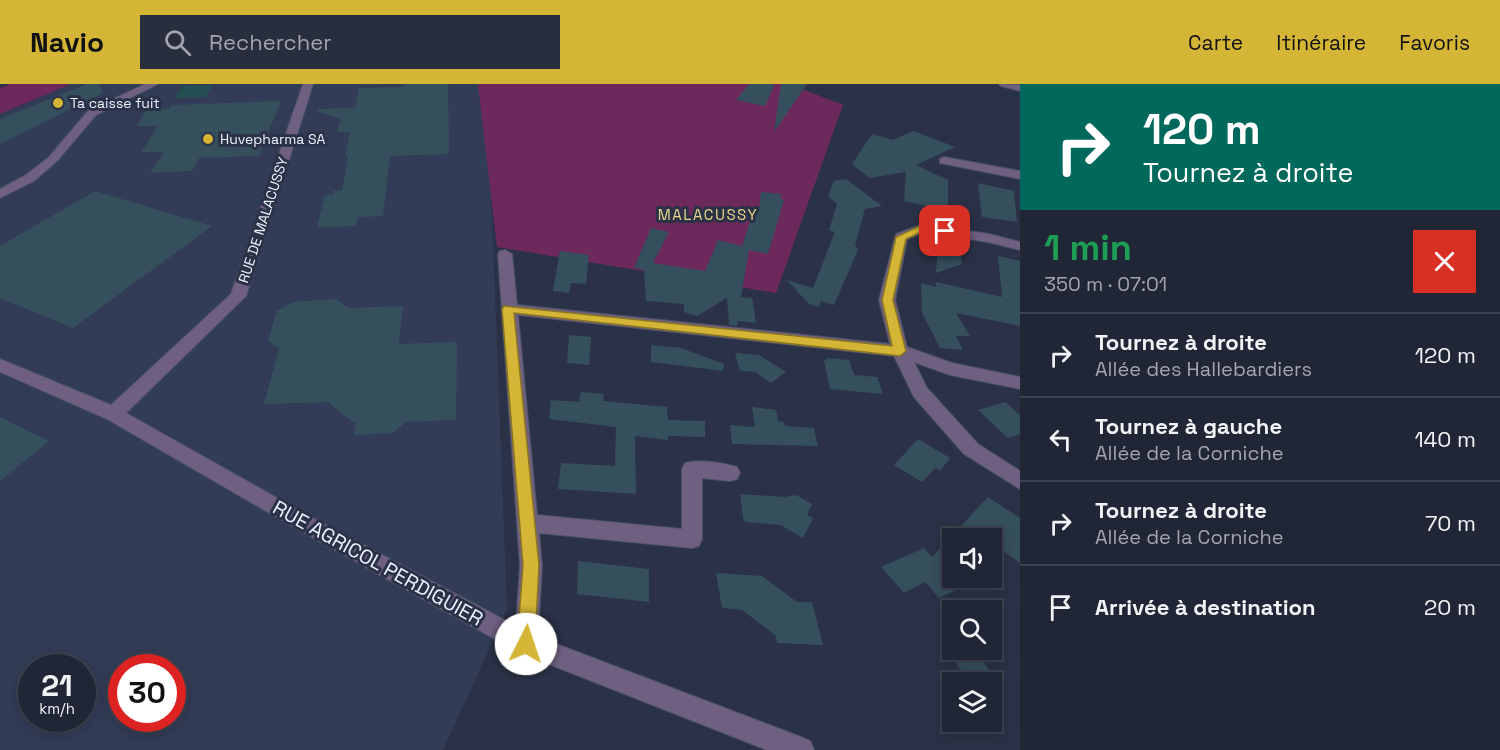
<!DOCTYPE html>
<html lang="fr">
<head>
<meta charset="utf-8">
<style>
  body { margin:0; font-family:"Space Grotesk",sans-serif; background:#282e3d; color:#f1f3f6; height:100vh; display:flex; flex-direction:column; font-size:22px; white-space:nowrap }
  * { box-sizing:border-box; margin:0 }
  p { font-size:20px; color:#a2a5ad }
  .icon { flex:none; width:33px; height:33px; fill:none; stroke:currentColor; stroke-width:2; stroke-linecap:round; stroke-linejoin:round }
  .map { position:relative; flex:1; overflow:hidden }
  .details { display:flex; flex-direction:column; background:#202635; width:480px }
  .details>* { flex:none }
  .guide { background:#00695c; color:#fff; overflow:hidden }
  .tools { position:absolute; left:942px; top:444px; display:grid; gap:12px }
  .tools a { display:grid; place-items:center; width:60px; height:60px; border-radius:0px; background:#202635; box-shadow:0 3px 15px #0003,0 0 0 2px #3d4350; font-size:30px }
  .speed { position:absolute; left:18px; top:570px; display:flex; gap:12px; font-size:30px; font-weight:700; text-align:center }
  .speed>* { display:grid; place-content:center; width:78px; height:78px; border-radius:50%; background:#202635; box-shadow:0 3px 15px #0003,0 0 0 2px #3d4350; line-height:1 }
  .speed small { font-size:15px; font-weight:400 }
  .speed .limit { border:9px solid #d22; background:#fff; color:#111 }
  .pin { position:absolute; display:grid; place-items:center; width:51px; height:51px; color:#fff; margin:-26px; border-radius:12px; box-shadow:0 3px 9px #0006 }
  .me { position:absolute; width:66px; margin:-33px; rotate:4deg; stroke-linejoin:round; filter:drop-shadow(0 0 4px #0008) }
  .turn { display:flex; align-items:center; gap:21px; height:126px; padding:0 24px; font-size:27px }
  .turn .icon { width:78px; height:78px; stroke-width:2.5 }
  .turn b { display:block; font-size:42px; line-height:51px }
  .round { display:grid; place-items:center; flex:none; width:63px; height:63px; border-radius:0px; background:#282e3d }
  .headline { display:flex; align-items:center; justify-content:space-between; height:102px; padding:0 24px }
  h1 { font-size:36px; font-weight:600; line-height:45px; color:#1e9e55 }
  ul { padding:0; list-style:none }
  li { display:flex; align-items:center; gap:18px; height:84px; padding:0 24px; border-top:2px solid #3d4350 }
  li div { flex:1 }
  li b { display:block; font-size:22px }
  li em { font-style:normal }
  header { display:flex; align-items:center; gap:36px; box-sizing:border-box; height:84px; padding:0 30px; background:#d5b535; color:#111 }
  header strong { font-size:28px }
  nav { display:flex; gap:33px; margin-inline-start:auto; font-size:21px }
  .search { width:420px; height:54px; background:#282e3d; display:flex; align-items:center; gap:15px; box-sizing:border-box; padding:0 21px; border-radius:0px; color:#a2a5ad; font-size:22px }
  main { display:flex; flex:1; min-height:0 }
  .map>svg:first-child { display:block }
  .built { fill:#333c56; fill-rule:evenodd }
  .green { fill:#6d295b }
  .water { fill:#245053 }
  .building { fill:#364f5d }
  .lines { fill:none; stroke-linecap:round; stroke-linejoin:round }
  .minor-casing { stroke:#4a5164; stroke-width:2 }
  .minor { fill:#6f6082; fill-rule:evenodd }
  .route { fill:#d5b535; stroke:#8a7622; stroke-width:1.5 }
  .poi-dot { fill:#d5b535; stroke:#2b3247; stroke-width:2 }
  .labels { text-anchor:middle; dominant-baseline:central; stroke-width:6; stroke-linejoin:round; paint-order:stroke }
  .far-poi-label { font-size:14px; fill:#ebf1fe; stroke:#2b3247; text-anchor:start }
  .far-street-label { font-size:14px; fill:#ebf1fe; stroke:#2b3247 }
  .far-neighbourhood-label { font-size:15px; letter-spacing:1.5px; fill:#ebd688; stroke:#2b3247 }
  .near-street-label { font-size:20px; fill:#ebf1fe; stroke:#2b3247 }
</style>
</head>
<body>
<header>
<strong>Navio</strong>
<div class="search"><svg class="icon" aria-label="search" viewBox="0 0 24 24"><circle cx="10" cy="10" r="6"/><path d="M15 15l6 6"/></svg>Rechercher</div>
<nav><a>Carte</a><a>Itinéraire</a><a>Favoris</a></nav>
</header>
<main>
<div class="map">
<svg width="1020" height="666" viewBox="0 0 1020 666">
  <rect width="100%" height="100%" fill="#2b3247"/>
  <path class="built" d="M71,0H487L507,526L443,666H0V30ZM32,584H82V634H32ZM122,584H172V634H122Z"/>
  <g class="green">
    <path d="M11,0H71L0,30V4Z"/>
    <path d="M478,0H789L843,21L776,209L497,163Z"/>
  </g>
  <path class="water" d="M213,1L205,13L175,14L182,2Z"/>
  <g class="building">
    <path d="M87,0H99L103,9L0,60V35Z"/>
    <path d="M404,0H448L449,70L390,72L383,132L357,133L356,142L317,143L325,111H333V107L342,106L348,73H345L350,48H337L341,35L317,27V25L355,24L359,4L403,3Z"/>
    <path d="M749,0H775L765,22L736,16Z"/>
    <path d="M781,0H807L774,48L779,13Z"/>
    <path d="M281,17L259,72L199,74L192,87L150,89L164,68H141L158,42H136L147,25H169L172,21Z"/>
    <path d="M913,47L955,63L916,81L948,96V127L904,117L906,88L870,94L852,80L872,50L893,56Z"/>
    <path d="M846,95L882,122L865,125L855,161L858,166L834,221L821,217L819,223L809,220L787,196L813,204L835,148L829,146L837,120L828,112L834,97Z"/>
    <path d="M978,99L1014,107L1017,138L982,133Z"/>
    <path d="M95,107L212,142L73,244L0,214V162Z"/>
    <path d="M761,108L781,110V115L784,116L768,170L749,166L741,213L752,214L756,239L738,237L737,242L729,241L727,214L697,232L684,228V220L646,217L644,186L634,184L651,144L669,148L653,179L705,187L718,156L742,162L754,125L759,126Z"/>
    <path d="M938,159L960,164L962,180L936,189Z"/>
    <path d="M560,167L589,171L586,200L571,199L569,209L553,207Z"/>
    <path d="M998,172L1020,177V242L956,229L970,252H956L963,266L940,264L922,229L921,199L936,203V198L1002,213Z"/>
    <path d="M336,215L348,224L403,222L399,260L457,258L456,336L406,338L393,349L354,351L356,340L328,318L264,320L279,265L268,256L277,227L293,218Z"/>
    <path d="M569,251L591,253L589,281L567,279Z"/>
    <path d="M651,261L681,264L724,280L723,287L651,278Z"/>
    <path d="M735,269L759,271L786,288L771,299L755,288L740,287Z"/>
    <path d="M827,274L849,276L854,291L877,293L883,310L830,305L824,276L827,277Z"/>
    <path d="M581,308L604,310L603,317L667,323L668,336L705,337V353L668,352V356L635,352L636,410L558,405L561,379L615,382L616,343L549,335L551,316L579,318Z"/>
    <path d="M1005,318L1020,331V350L1008,354L978,326Z"/>
    <path d="M752,323L776,326L778,337L784,338L785,342L814,344L818,362L732,360L730,341L755,343Z"/>
    <path d="M0,333L49,357L0,397Z"/>
    <path d="M918,355L950,374L940,387L935,384L922,398L894,381Z"/>
    <path d="M740,410L784,413L796,411L812,420L807,431L813,434L803,454L781,441L745,438L743,434Z"/>
    <path d="M988,413L1020,434V479L992,459V454H952V494H982L939,514L925,498L904,509L881,483L924,464L932,473Z"/>
    <path d="M578,477L649,485V518L577,510Z"/>
    <path d="M716,489L762,492L797,518H812L823,561L777,559L776,552L742,526L722,524Z"/>
    <path d="M979,569L996,598H968L953,573Z"/>
  </g>
  <g class="lines">
    <g class="minor-casing">
      <g id="minor">
        <path d="M145,0H158L96,31L57,77L34,97L0,114V105L26,91L49,73L88,27Z"/>
        <path d="M303,0H313L246,212L126,329L311,433L516,542L520,481L498,170L500,167L505,166L512,170L517,221L890,260L879,216L896,150L923,140L989,150L1020,158V166L988,158L924,148L907,155L895,216L907,263L952,279L1020,293V305L950,291L914,278L927,304L978,360L1020,387V405L964,370L914,313L894,272L518,231L537,431L682,445V385L685,379C699,375 723,379 737,383L740,389L737,395L730,397L702,394V455L699,462L692,464L539,449L542,481L538,553L801,653L810,657L814,666H767L518,568L297,445L107,335L0,288V275L111,321L231,210Z"/>
        <path d="M999,0L1020,1V7L1001,2Z"/>
        <path d="M944,73L1020,87V95L940,79V75Z"/>
      </g>
    </g>
    <use href="#minor" class="minor"/>
  </g>
  <path class="route" d="M922,141L950,147L945,150L924,147L906,155L893,216L906,267L900,272L514,229L539,481L535,560L533,567L526,569L520,567L517,560L523,481L502,225L504,222L892,262L882,216L896,153Z"/>
  <g class="poi-dot">
    <circle cx="58" cy="19" r="6"/>
    <circle cx="208" cy="55" r="6"/>
  </g>
  <g class="labels">
    <g class="far-poi-label">
      <text x="70" y="19">Ta caisse fuit</text>
      <text x="220" y="55">Huvepharma SA</text>
    </g>
    <g class="far-street-label">
      <text transform="translate(263 136) rotate(-72)">RUE DE MALACUSSY</text>
    </g>
    <g class="far-neighbourhood-label">
      <text x="708" y="130">MALACUSSY</text>
    </g>
    <g class="near-street-label">
      <text transform="translate(378 479) rotate(29)">RUE AGRICOL PERDIGUIER</text>
    </g>
  </g>
</svg>
<div class="tools">
<a><svg class="icon" aria-label="sound" viewBox="0 0 24 24"><path d="M4 9h4l5-4v14l-5-4H4zM17 9q2 3 0 6"/></svg></a>
<a><svg class="icon" aria-label="search" viewBox="0 0 24 24"><circle cx="10" cy="10" r="6"/><path d="M15 15l6 6"/></svg></a>
<a><svg class="icon" aria-label="layers" viewBox="0 0 24 24"><path d="M12 4l9 5-9 5-9-5zM3 14l9 5 9-5"/></svg></a>
</div>
<div class="speed"><div>21<small>km/h</small></div><div class="limit">30</div></div>
<div class="pin" style="left:945px;top:147px;background:#d93025"><svg class="icon" aria-label="arrive" viewBox="0 0 24 24"><path d="M6 21V4h12l-3 4 3 4H6"/></svg></div>
<svg class="me" style="left:526px;top:560px" viewBox="-20 -20 40 40"><circle r="19" fill="#fff"/><path d="M0-13L10 11 0 6-10 11z" fill="#d5b535"/></svg>
</div>
<section class="details">
<div class="guide">
<div class="turn"><svg class="icon" aria-label="right" viewBox="0 0 24 24"><path d="M7 20v-9h11M14 6l5 5-5 5"/></svg><div><b>120 m</b>Tournez à droite</div></div>
</div>
<div class="headline"><div><h1>1 min</h1><p>350 m · 07:01</p></div><a class="round" style="background:#d93025;color:#fff"><svg class="icon" aria-label="close" viewBox="0 0 24 24"><path d="M6 6l12 12M18 6L6 18"/></svg></a></div>
<ul>
<li><svg class="icon" aria-label="right" viewBox="0 0 24 24"><path d="M7 20v-9h11M14 6l5 5-5 5"/></svg><div><b>Tournez à droite</b><p>Allée des Hallebardiers</p></div><em>120 m</em></li>
<li><svg class="icon" aria-label="left" viewBox="0 0 24 24"><path d="M17 20v-9H6M10 6l-5 5 5 5"/></svg><div><b>Tournez à gauche</b><p>Allée de la Corniche</p></div><em>140 m</em></li>
<li><svg class="icon" aria-label="right" viewBox="0 0 24 24"><path d="M7 20v-9h11M14 6l5 5-5 5"/></svg><div><b>Tournez à droite</b><p>Allée de la Corniche</p></div><em>70 m</em></li>
<li><svg class="icon" aria-label="arrive" viewBox="0 0 24 24"><path d="M6 21V4h12l-3 4 3 4H6"/></svg><div><b>Arrivée à destination</b></div><em>20 m</em></li>
</ul>
</section>
</main>
</body>
</html>
